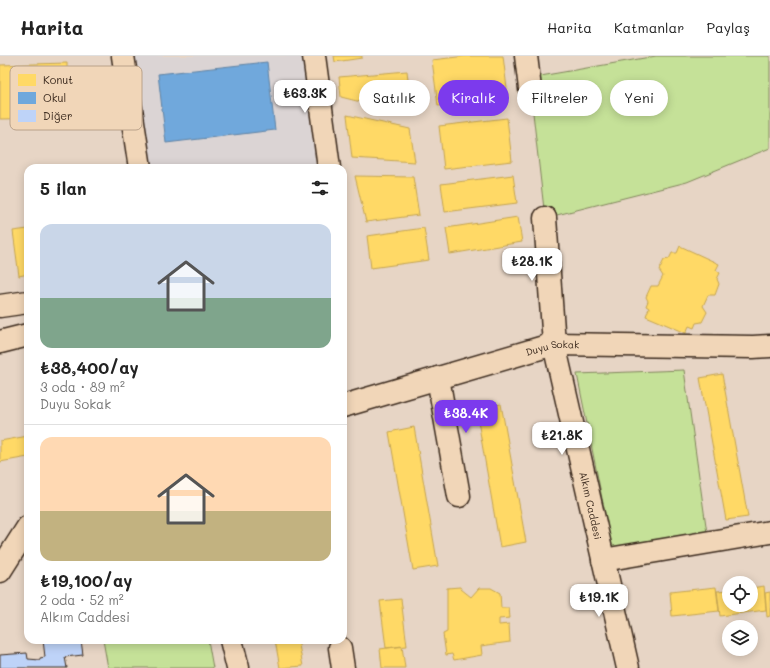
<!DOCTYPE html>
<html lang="tr">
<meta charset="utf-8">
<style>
body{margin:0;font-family:Mali,sans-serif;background:#f2f2f2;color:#222;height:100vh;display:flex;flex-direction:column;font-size:15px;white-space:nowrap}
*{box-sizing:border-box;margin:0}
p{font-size:13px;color:#767676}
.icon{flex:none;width:22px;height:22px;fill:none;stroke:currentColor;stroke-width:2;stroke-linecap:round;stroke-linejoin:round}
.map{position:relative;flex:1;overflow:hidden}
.panel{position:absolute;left:24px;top:108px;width:323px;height:480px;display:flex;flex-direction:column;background:#fff;border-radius:12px;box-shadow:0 2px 10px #0003}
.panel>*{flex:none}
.banner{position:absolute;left:359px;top:24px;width:351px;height:36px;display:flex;gap:8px}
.tools{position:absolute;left:722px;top:520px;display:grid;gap:8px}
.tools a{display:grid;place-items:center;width:36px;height:36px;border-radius:50%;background:#fff;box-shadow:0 2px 10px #0003;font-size:20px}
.price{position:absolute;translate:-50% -34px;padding:0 9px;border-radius:8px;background:#fff;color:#222;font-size:13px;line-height:26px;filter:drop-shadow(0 1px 2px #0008)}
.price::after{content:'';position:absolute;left:50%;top:24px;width:12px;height:9px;margin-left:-6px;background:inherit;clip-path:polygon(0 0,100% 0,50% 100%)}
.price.on{background:#7c3aed;color:#fff}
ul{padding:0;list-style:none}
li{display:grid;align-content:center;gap:8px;height:212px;padding:0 16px}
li+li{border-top:1px solid #e0e0e0}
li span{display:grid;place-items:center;height:124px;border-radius:12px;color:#555}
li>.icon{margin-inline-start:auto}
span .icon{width:72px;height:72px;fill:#fffc;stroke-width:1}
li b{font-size:17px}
h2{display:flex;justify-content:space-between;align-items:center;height:48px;padding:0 16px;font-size:17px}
.tag{padding:0 14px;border-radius:18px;background:#fff;box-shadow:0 2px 10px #0003;font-size:14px;line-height:36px}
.tag.on{background:#7c3aed;color:#fff}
header{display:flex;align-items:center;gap:24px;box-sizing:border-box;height:56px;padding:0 20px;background:#fff;border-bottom:1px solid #e0e0e0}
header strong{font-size:19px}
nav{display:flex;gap:22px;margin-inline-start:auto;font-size:14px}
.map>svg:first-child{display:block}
.built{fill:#dbd4d4}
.green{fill:#c5e198;stroke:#80865b}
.homes{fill:#ffd966;stroke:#c4a450}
.schools{fill:#6fa8dc;stroke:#5f82a3}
.building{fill:#bed3f8;stroke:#3b2a1e}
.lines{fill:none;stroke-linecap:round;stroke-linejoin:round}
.minor-casing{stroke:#3b2a1e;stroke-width:25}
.minor{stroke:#f1d6b8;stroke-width:22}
.labels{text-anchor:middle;stroke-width:4;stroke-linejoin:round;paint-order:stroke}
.street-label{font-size:10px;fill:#3b2a1e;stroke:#f1d6b8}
.key{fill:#f1d6b8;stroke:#baa28a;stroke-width:1}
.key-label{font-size:11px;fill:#3b2a1e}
</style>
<header>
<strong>Harita</strong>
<nav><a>Harita</a><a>Katmanlar</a><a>Paylaş</a></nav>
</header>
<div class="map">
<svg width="770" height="612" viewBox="0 0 770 612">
<rect width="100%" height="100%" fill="#e7d5c5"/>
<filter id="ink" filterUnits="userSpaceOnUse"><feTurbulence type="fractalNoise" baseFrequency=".025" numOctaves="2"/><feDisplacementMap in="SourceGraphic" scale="8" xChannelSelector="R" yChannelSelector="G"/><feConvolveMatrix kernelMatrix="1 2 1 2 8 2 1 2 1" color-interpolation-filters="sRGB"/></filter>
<g filter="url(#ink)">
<!-- built -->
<path class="built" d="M134,0H302L316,112H148Z"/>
<!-- green -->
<path class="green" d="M656,0H770V92L687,126L545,162L529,22Z
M684,314L707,477L612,492L577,318Z
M103,584H208L213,612H108Z"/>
<!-- homes -->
<path class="homes" d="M334,0H362V2L335,6Z
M466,0H503L508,41L438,50L432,4Z
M67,7L68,62L0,63V9Z
M407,15L412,59L341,41L339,21Z
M347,59L410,73L415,106L352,102Z
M507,62L512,105L444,113L439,70Z
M513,119L517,147L445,156L441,128Z
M355,120L413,121L419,159L366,166Z
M518,161L522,186L450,198L446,172Z
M424,172L429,204L371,212L367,180Z
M28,173V218L19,220L13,175Z
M680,190L719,208L716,214L720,217L717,223L719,228L715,239H708L703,250L707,256L702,266L696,267L694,272L689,270L686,277L646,260L649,252L646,250L648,245L646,241L651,230H658L663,220L659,214L664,204L669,203L672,197H677Z
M722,318L748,461L726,464L700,322Z
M501,348L526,486L500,491L476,353Z
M414,371L438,510L413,514L389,376Z
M28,380V401L0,406V385Z
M764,530L766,554L720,560L717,535L729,534V549H751V532Z
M460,531L461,533L471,541L479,532H491L500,537L501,552H509L510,562L499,563V569L509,568L510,586L481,590L482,599L454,604L452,598L446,599L443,578L447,576V532Z
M716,531L719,555L672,560L670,536Z
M770,536V560L767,561L765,537Z
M401,543L407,590L386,592L380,545Z
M275,584H298L303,610L280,612Z
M402,590L405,612H382L380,593Z"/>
<!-- schools -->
<path class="schools" d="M267,6L275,74L166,87L158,18Z"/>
<!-- building -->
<path class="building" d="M43,584H81L83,599L65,601L67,612H0V599L27,597L28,603L40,604V602L45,601Z"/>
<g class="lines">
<!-- minor casing -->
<g class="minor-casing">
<g id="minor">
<path d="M123,0L140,112"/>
<path d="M314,0L329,112"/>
<path d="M526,0L531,41"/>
<path id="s1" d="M545,162L554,288L628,612"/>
<path d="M0,250L28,246"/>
<path d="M0,286L28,279"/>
<path d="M438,322L459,440"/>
<path id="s2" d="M343,350L554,288L753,291L770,290"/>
<path d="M603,504L770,476"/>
<path d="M0,515L28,471"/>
<path d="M231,584L238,612"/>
<path d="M340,592L343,612"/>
</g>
</g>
<!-- minor -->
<use href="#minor" class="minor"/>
</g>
</g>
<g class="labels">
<!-- street labels -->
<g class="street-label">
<text dy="4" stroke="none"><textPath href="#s2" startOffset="218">Duyu Sokak</textPath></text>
<text dy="4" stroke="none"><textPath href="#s1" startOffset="292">Alkım Caddesi</textPath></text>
</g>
</g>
<!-- legend -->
<rect x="10" y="10" width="132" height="64" rx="6" class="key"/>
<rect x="18" y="18" width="18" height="12" fill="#ffd966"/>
<rect x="18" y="36" width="18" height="12" fill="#6fa8dc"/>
<rect x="18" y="54" width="18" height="12" fill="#bed3f8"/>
<g class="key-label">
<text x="43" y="28">Konut</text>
<text x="43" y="46">Okul</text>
<text x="43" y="64">Diğer</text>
</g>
</svg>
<div class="tools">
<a><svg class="icon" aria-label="locate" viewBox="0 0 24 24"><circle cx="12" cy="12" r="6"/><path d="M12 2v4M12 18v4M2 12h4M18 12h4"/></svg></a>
<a><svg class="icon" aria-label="layers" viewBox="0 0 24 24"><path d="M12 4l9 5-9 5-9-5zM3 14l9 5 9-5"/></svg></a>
</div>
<b class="price" style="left:305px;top:58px">₺63.3K</b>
<b class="price" style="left:532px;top:226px">₺28.1K</b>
<b class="price on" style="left:466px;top:378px">₺38.4K</b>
<b class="price" style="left:562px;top:400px">₺21.8K</b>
<b class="price" style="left:599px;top:562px">₺19.1K</b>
<div class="banner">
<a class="tag">Satılık</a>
<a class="tag on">Kiralık</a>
<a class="tag">Filtreler</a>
<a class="tag">Yeni</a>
</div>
<section class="panel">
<h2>5 ilan<svg class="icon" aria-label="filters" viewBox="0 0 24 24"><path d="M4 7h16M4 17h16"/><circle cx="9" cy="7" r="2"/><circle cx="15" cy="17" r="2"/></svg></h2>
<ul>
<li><span style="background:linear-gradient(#c9d6e8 60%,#7fa58c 0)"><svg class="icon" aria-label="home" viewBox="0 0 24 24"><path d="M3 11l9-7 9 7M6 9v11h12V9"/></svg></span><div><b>₺38,400/ay</b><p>3 oda · 89 m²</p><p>Duyu Sokak</p></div></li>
<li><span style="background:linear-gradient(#ffd9b3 60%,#c2b280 0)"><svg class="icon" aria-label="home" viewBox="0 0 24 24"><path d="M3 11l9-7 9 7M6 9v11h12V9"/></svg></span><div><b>₺19,100/ay</b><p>2 oda · 52 m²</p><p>Alkım Caddesi</p></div></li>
</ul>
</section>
</div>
